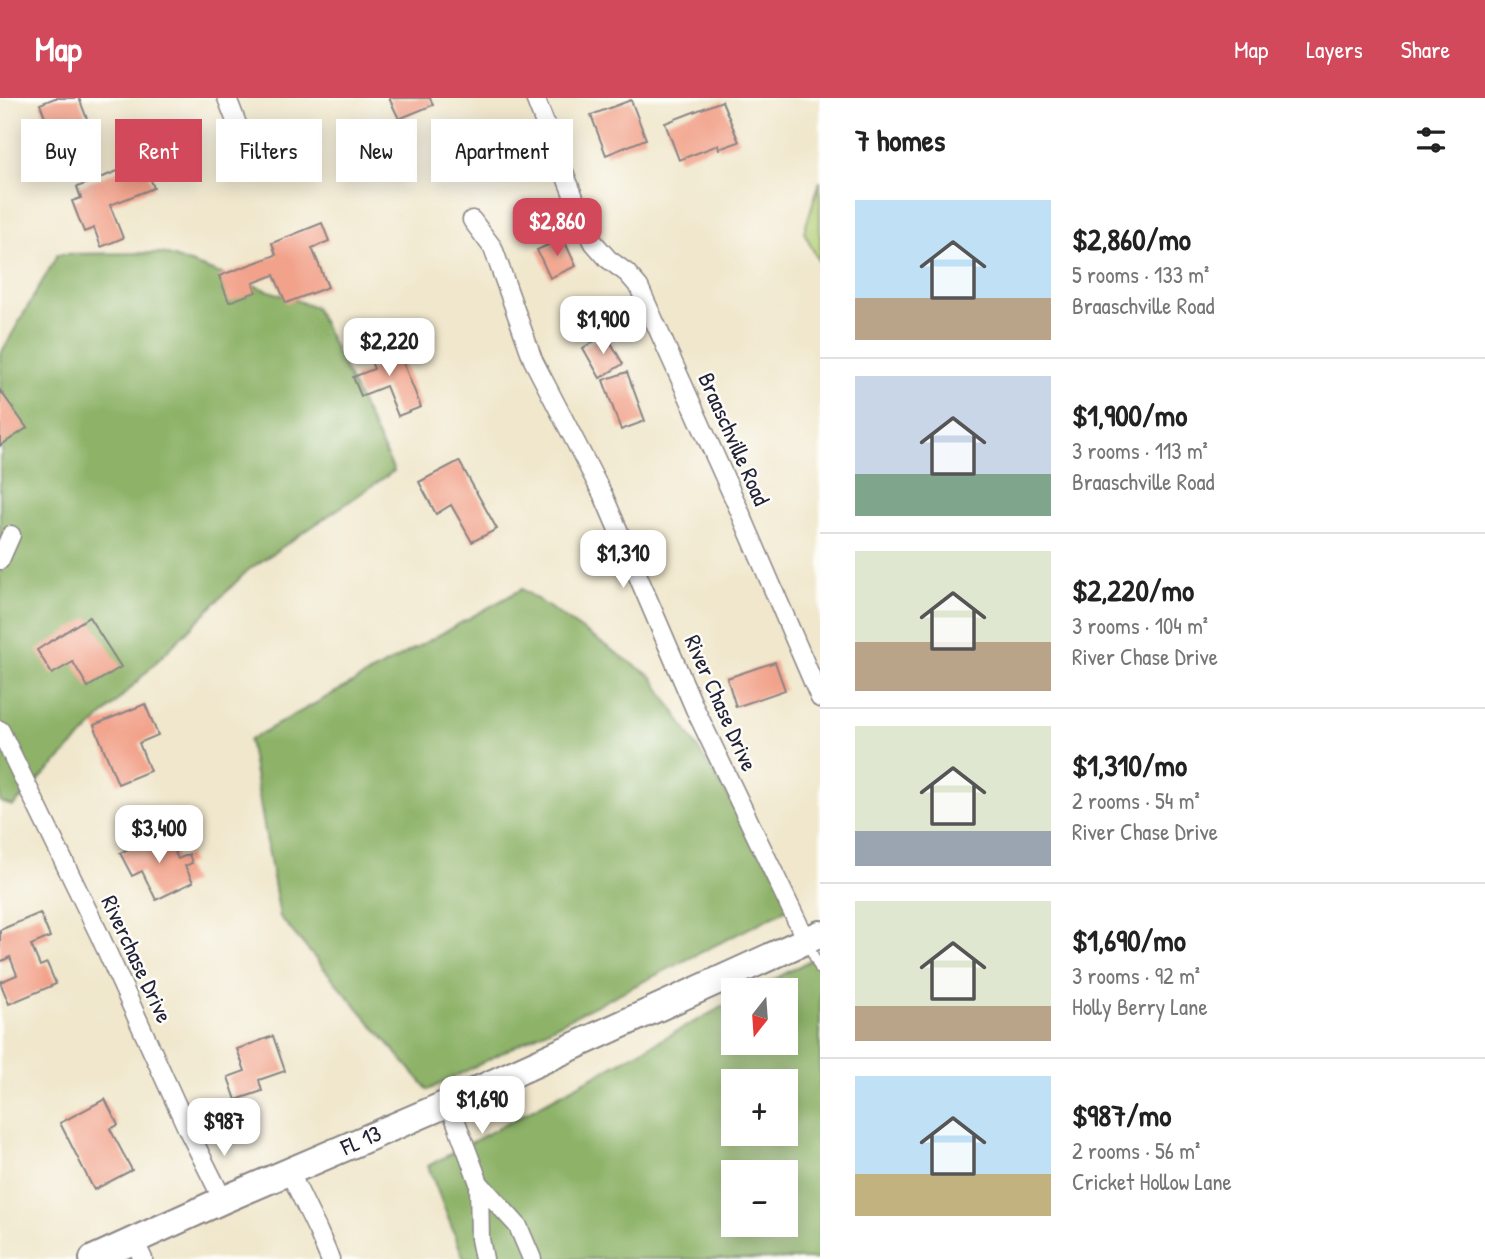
<!DOCTYPE html>
<meta charset="utf-8">
<style>
body{margin:0;font-family:"Patrick Hand",sans-serif;background:#f2f2f2;color:#222;height:100vh;display:flex;flex-direction:column;font-size:26px;white-space:nowrap}
*{box-sizing:border-box;margin:0}
p{font-size:23px;color:#767676}
.icon{flex:none;width:38px;height:38px;fill:none;stroke:currentColor;stroke-width:2;stroke-linecap:round;stroke-linejoin:round}
.map{position:relative;flex:1;overflow:hidden}
.side{display:flex;flex-direction:column;background:#fff;width:665px}
.side>*{flex:none}
.hud{position:absolute;left:21px;top:21px;width:665px;height:63px;display:flex;gap:14px}
.needle{width:46px;rotate:197deg}
.fabs{position:absolute;left:721px;top:880px;display:grid;gap:14px}
.fabs a{display:grid;place-items:center;width:77px;height:77px;border-radius:0px;background:#fff;box-shadow:0 4px 18px #0003;font-size:35px}
.price{position:absolute;translate:-50% -60px;padding:0 16px;border-radius:14px;background:#fff;color:#222;font-size:23px;line-height:46px;filter:drop-shadow(0 2px 4px #0008)}
.price::after{content:'';position:absolute;left:50%;top:42px;width:21px;height:16px;margin-left:-10px;background:inherit;clip-path:polygon(0 0,100% 0,50% 100%)}
.price.selected{background:#d1495b;color:#fff}
ul{padding:0;list-style:none}
li{display:flex;align-items:center;gap:21px;height:175px;padding:0 35px}
li+li{border-top:2px solid #e0e0e0}
li span{display:grid;place-items:center;flex:none;width:196px;height:140px;border-radius:0px;color:#555}
li>.icon{margin-inline-start:auto}
span .icon{width:84px;height:84px;fill:#fffc;stroke-width:1}
li b{font-size:30px}
h2{display:flex;justify-content:space-between;align-items:center;height:84px;padding:0 35px;font-size:30px}
.pill{padding:0 24px;border-radius:0px;background:#fff;box-shadow:0 4px 18px #0003;font-size:24px;line-height:63px}
.pill.selected{background:#d1495b;color:#fff}
header{display:flex;align-items:center;gap:42px;box-sizing:border-box;height:98px;padding:0 35px;background:#d1495b;color:#fff}
header strong{font-size:33px}
nav{display:flex;gap:38px;margin-inline-start:auto;font-size:24px}
main{display:flex;flex:1;min-height:0}
.map>svg:first-child{display:block}
.green{fill:#b2cf76;stroke:#6a7858;stroke-width:2}
.forest{fill:#8db267;stroke:#586a51;stroke-width:2;fill-rule:evenodd}
.building{fill:#f2a28a}
.lines{fill:none;stroke-linecap:round;stroke-linejoin:round}
.lane-casing{stroke:#898484;stroke-width:12}
.street-casing{stroke:#898484;stroke-width:21}
.secondary-casing{stroke:#898484;stroke-width:30}
.lane{stroke:#fff;stroke-width:9}
.street{stroke:#fff;stroke-width:18}
.secondary{stroke:#fff;stroke-width:26}
.labels{text-anchor:middle;stroke-width:5;stroke-linejoin:round;paint-order:stroke}
.street-label{font-size:23px;fill:#22223b;stroke:#fdfcf7}
</style>
<header>
<strong>Map</strong>
<nav><a>Map</a><a>Layers</a><a>Share</a></nav>
</header>
<main>
<div class="map">
<svg width="820" height="1161" viewBox="0 0 820 1161">
<rect width="100%" height="100%" fill="#fdfcf7"/>
<filter id="ink" filterUnits="userSpaceOnUse"><feTurbulence type="fractalNoise" baseFrequency=".0143" numOctaves="2"/><feDisplacementMap in="SourceGraphic" scale="14" xChannelSelector="R" yChannelSelector="G"/><feConvolveMatrix kernelMatrix="1 2 1 2 8 2 1 2 1" color-interpolation-filters="sRGB"/></filter>
<filter id="wash" filterUnits="userSpaceOnUse"><feTurbulence type="fractalNoise" baseFrequency=".00686" numOctaves="4" result="noise"/><feDisplacementMap in="SourceGraphic" scale="28" xChannelSelector="R" yChannelSelector="G"/><feGaussianBlur stdDeviation="1.57" result="paint"/><feColorMatrix in="noise" values="0 0 0 0 0 0 0 0 0 0 0 0 0 0 0 0 0 1.4 0 .05"/><feComposite in="paint" operator="in"/></filter>
<g filter="url(#wash)">
<rect width="100%" height="100%" fill="#f0e7cc"/>
<!-- green -->
<path class="green" d="M820,83V166L804,134Z"/>
<!-- forest -->
<path class="forest" d="M162,155L315,209L394,373L247,473L13,708L0,704V359L2,355L0,257L58,156Z
M522,491L652,579L797,806L428,992L280,819L249,642Z
M820,857V1161H464L428,1068L733,903V945H786V892H754ZM733,984H786V1036H733ZM733,1074H786V1127H733Z"/>
<g id="blocks">
<!-- building -->
<path class="building" d="M55,0H79L98,50L62,63L40,6Z
M389,0H430L433,7L399,21Z
M631,2L646,41L606,57L591,17Z
M722,3L739,44L719,51L718,47L679,62L665,25Z
M143,63L154,90L110,107L123,140L101,149L94,130L84,134L72,103L81,100L77,89Z
M322,125L329,143L312,150L328,189L286,205L274,177L253,185L256,194L229,204L219,178L276,157L272,145Z
M563,140L576,168L550,180L537,152Z
M606,236L623,266L600,280L583,250Z
M394,242L421,309L398,318L386,288L361,298L353,279L374,271L367,253Z
M627,274L645,323L621,332L603,282Z
M0,292L27,330L0,348Z
M459,363L497,431L472,444L451,407L436,416L419,384Z
M89,519L121,569L88,589L73,564L52,576L37,552Z
M775,564L785,592L736,609L727,580Z
M145,606L158,637L139,645L150,673L118,686L94,627Z
M165,733L178,761L189,756L192,765L185,768L193,784L156,802L142,773L132,778L120,755Z
M40,815L50,839L31,847L40,868L47,865L56,886L9,906L0,884L17,877L10,859L0,864V832Z
M273,938L285,973L259,982L262,993L236,1002L228,979L245,973L237,951Z
M105,1001L118,1027L110,1031L132,1072L94,1092L60,1025Z"/>
</g>
</g>
<g filter="url(#ink)">
<use href="#blocks" fill-opacity="0" stroke="#898484" stroke-width="2"/>
<g class="lines">
<!-- lane casing -->
<g class="lane-casing">
<path id="lane" d="M807,844L820,871"/>
</g>
<!-- street casing -->
<g class="street-casing">
<path id="street" d="M227,0L239,31
M535,0L586,130L594,145L608,161L627,175L639,189L737,407L820,600
M472,122L493,150L533,262L604,399L695,611L806,842
M0,462L11,437
M0,632L99,836L187,1030L223,1102
M449,1005L479,1085L480,1141L484,1161
M289,1073L318,1133L330,1161
M479,1085L518,1128L532,1161
M134,1142L143,1161"/>
</g>
<!-- secondary casing -->
<g class="secondary-casing">
<path id="secondary" d="M93,1161L223,1102L449,1005L820,836"/>
</g>
<!-- lane -->
<use href="#lane" class="lane"/>
<!-- street -->
<use href="#street" class="street"/>
<!-- secondary -->
<use href="#secondary" class="secondary"/>
</g>
</g>
<g class="labels">
<!-- street labels -->
<g class="street-label">
<text transform="translate(734 341) rotate(66)" y="8">Braaschville Road</text>
<text transform="translate(721 605) rotate(66)" y="8">River Chase Drive</text>
<text transform="translate(137 861) rotate(65)" y="8">Riverchase Drive</text>
<text transform="translate(361 1042) rotate(-24)" y="8">FL 13</text>
</g>
</g>
</svg>
<div class="fabs">
<a><svg class="needle" viewBox="-14 -14 28 28"><path d="M0-13l5 13h-10z" fill="#e53935"/><path d="M0 13l5-13h-10z" fill="#767676"/></svg></a>
<a>+</a>
<a>−</a>
</div>
<b class="price selected" style="left:557px;top:160px">$2,860</b>
<b class="price" style="left:603px;top:258px">$1,900</b>
<b class="price" style="left:389px;top:280px">$2,220</b>
<b class="price" style="left:623px;top:492px">$1,310</b>
<b class="price" style="left:159px;top:767px">$3,400</b>
<b class="price" style="left:482px;top:1038px">$1,690</b>
<b class="price" style="left:224px;top:1060px">$987</b>
<div class="hud">
<a class="pill">Buy</a>
<a class="pill selected">Rent</a>
<a class="pill">Filters</a>
<a class="pill">New</a>
<a class="pill">Apartment</a>
</div>
</div>
<section class="side">
<h2>7 homes<svg class="icon" aria-label="filters" viewBox="0 0 24 24"><path d="M4 7h16M4 17h16"/><circle cx="9" cy="7" r="2"/><circle cx="15" cy="17" r="2"/></svg></h2>
<ul>
<li><span style="background:linear-gradient(#bfe0f5 70%,#b9a48a 0)"><svg class="icon" aria-label="home" viewBox="0 0 24 24"><path d="M3 11l9-7 9 7M6 9v11h12V9"/></svg></span><div><b>$2,860/mo</b><p>5 rooms · 133 m²</p><p>Braaschville Road</p></div></li>
<li><span style="background:linear-gradient(#c9d6e8 70%,#7fa58c 0)"><svg class="icon" aria-label="home" viewBox="0 0 24 24"><path d="M3 11l9-7 9 7M6 9v11h12V9"/></svg></span><div><b>$1,900/mo</b><p>3 rooms · 113 m²</p><p>Braaschville Road</p></div></li>
<li><span style="background:linear-gradient(#dfe7d0 65%,#b9a48a 0)"><svg class="icon" aria-label="home" viewBox="0 0 24 24"><path d="M3 11l9-7 9 7M6 9v11h12V9"/></svg></span><div><b>$2,220/mo</b><p>3 rooms · 104 m²</p><p>River Chase Drive</p></div></li>
<li><span style="background:linear-gradient(#dfe7d0 75%,#9aa5b1 0)"><svg class="icon" aria-label="home" viewBox="0 0 24 24"><path d="M3 11l9-7 9 7M6 9v11h12V9"/></svg></span><div><b>$1,310/mo</b><p>2 rooms · 54 m²</p><p>River Chase Drive</p></div></li>
<li><span style="background:linear-gradient(#dfe7d0 75%,#b9a48a 0)"><svg class="icon" aria-label="home" viewBox="0 0 24 24"><path d="M3 11l9-7 9 7M6 9v11h12V9"/></svg></span><div><b>$1,690/mo</b><p>3 rooms · 92 m²</p><p>Holly Berry Lane</p></div></li>
<li><span style="background:linear-gradient(#bfe0f5 70%,#c2b280 0)"><svg class="icon" aria-label="home" viewBox="0 0 24 24"><path d="M3 11l9-7 9 7M6 9v11h12V9"/></svg></span><div><b>$987/mo</b><p>2 rooms · 56 m²</p><p>Cricket Hollow Lane</p></div></li>
</ul>
</section>
</main>
